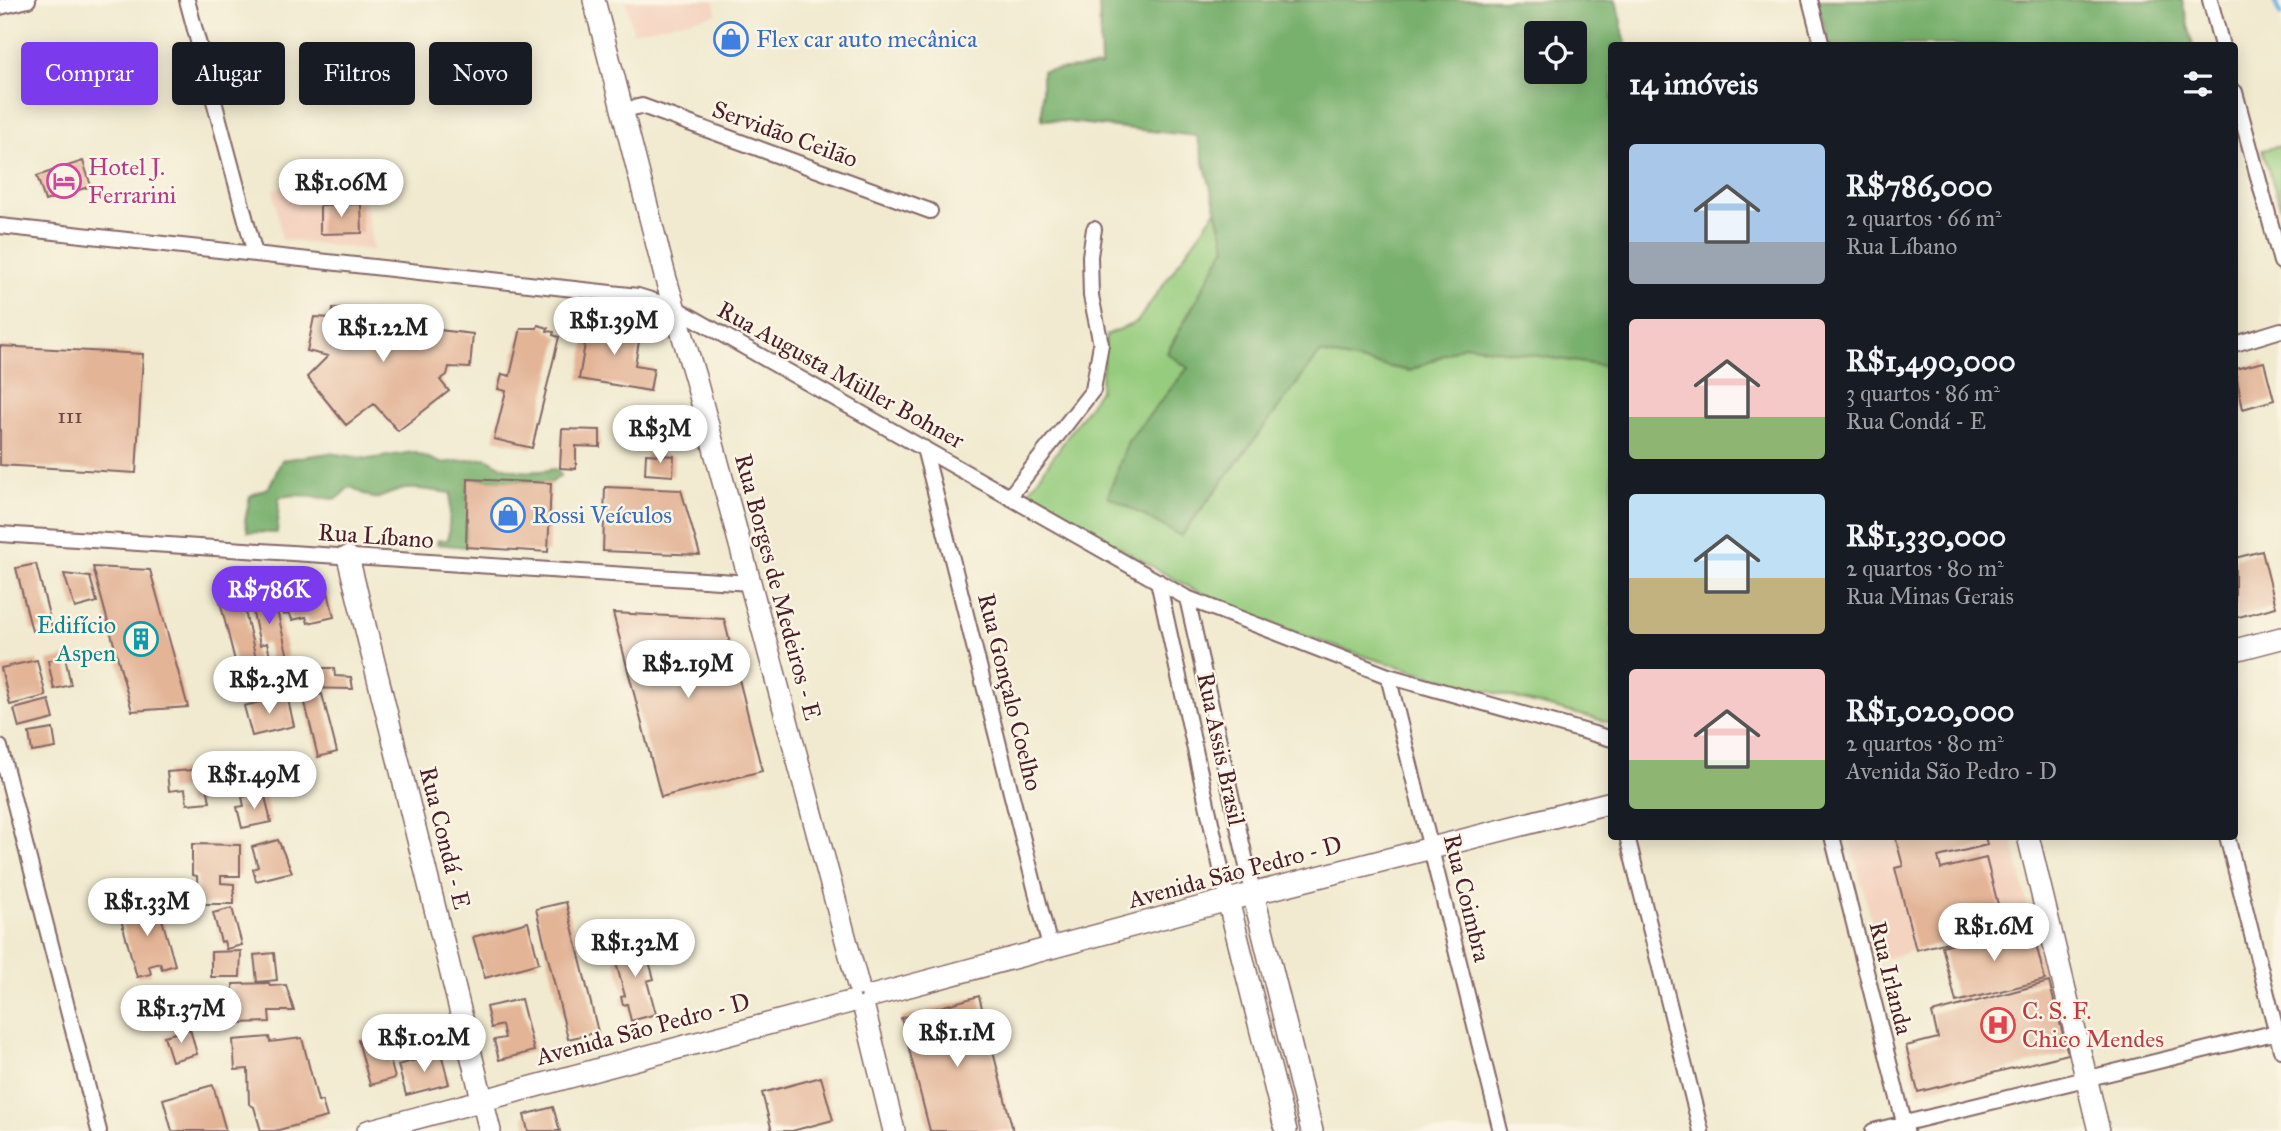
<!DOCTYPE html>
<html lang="pt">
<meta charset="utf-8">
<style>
body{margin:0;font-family:"IM FELL Great Primer",serif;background:#20242c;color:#f1f3f6;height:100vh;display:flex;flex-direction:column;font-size:26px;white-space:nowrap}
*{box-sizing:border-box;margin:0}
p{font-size:23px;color:#9ea1a6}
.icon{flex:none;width:38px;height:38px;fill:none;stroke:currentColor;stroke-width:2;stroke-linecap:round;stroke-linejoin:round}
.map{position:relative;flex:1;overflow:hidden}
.drawer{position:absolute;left:1608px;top:42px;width:630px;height:798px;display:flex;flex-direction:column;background:#171b24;border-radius:7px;box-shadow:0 4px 18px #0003}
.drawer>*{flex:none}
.guide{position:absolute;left:21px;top:42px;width:665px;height:63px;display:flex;gap:14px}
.fabs{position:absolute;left:1524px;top:21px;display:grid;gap:14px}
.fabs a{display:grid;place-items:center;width:63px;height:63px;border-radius:7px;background:#171b24;box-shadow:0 4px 18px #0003;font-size:35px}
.price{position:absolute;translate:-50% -60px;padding:0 16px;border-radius:24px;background:#fff;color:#222;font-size:23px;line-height:46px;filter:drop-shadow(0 2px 4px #0008)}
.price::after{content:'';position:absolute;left:50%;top:42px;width:21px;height:16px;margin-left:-10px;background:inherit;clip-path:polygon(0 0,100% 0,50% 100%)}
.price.on{background:#7c3aed;color:#fff}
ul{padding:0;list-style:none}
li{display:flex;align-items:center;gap:21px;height:175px;padding:0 21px}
li span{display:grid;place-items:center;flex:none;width:196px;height:140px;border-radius:7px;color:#555}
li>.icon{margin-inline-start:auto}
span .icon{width:84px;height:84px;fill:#fffc;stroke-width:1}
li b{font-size:30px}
h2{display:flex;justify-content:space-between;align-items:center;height:84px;padding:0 21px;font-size:30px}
.pill{padding:0 24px;border-radius:7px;background:#171b24;box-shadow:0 4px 18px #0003;font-size:24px;line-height:63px}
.pill.on{background:#7c3aed;color:#fff}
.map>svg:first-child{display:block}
.built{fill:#f4d3c0}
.green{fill:#96cc7e;stroke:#707654;stroke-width:2}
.forest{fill:#78b06d;stroke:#61684c;stroke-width:2;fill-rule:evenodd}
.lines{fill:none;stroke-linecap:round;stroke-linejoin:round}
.stream{stroke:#73b3e7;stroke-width:5}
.building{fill:#e3b496}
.street-casing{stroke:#846665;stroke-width:18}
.secondary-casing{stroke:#846665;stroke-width:24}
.street{stroke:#fff;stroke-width:14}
.secondary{stroke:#fff;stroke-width:21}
.labels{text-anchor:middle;stroke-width:5;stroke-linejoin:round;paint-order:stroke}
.number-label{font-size:21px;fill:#704446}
.shop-label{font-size:24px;fill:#366cbe;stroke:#fcf5e5;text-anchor:start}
.street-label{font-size:24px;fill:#4a1f2b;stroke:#fcf5e5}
.hotel-label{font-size:24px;fill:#b23c85;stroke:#fcf5e5;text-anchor:start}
.culture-label{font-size:24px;fill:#0d838f;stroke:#fcf5e5;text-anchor:end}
.health-label{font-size:24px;fill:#be3a42;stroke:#fcf5e5;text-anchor:start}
</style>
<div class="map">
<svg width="2281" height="1131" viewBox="0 0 2281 1131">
<rect width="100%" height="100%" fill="#fcf5e5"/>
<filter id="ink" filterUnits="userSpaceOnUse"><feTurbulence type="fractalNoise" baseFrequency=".0143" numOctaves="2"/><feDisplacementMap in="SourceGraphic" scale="14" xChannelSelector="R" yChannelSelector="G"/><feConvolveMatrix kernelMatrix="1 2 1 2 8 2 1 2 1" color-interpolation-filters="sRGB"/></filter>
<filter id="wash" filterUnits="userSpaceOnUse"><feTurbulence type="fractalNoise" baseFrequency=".00686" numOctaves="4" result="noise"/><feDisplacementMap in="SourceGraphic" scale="28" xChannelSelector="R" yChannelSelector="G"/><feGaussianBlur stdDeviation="1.57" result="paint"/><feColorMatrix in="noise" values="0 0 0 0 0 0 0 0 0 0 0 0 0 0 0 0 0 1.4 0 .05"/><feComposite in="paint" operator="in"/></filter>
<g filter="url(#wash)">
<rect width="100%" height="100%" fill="#f1ead0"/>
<!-- built -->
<path class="built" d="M625,0H714L717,14L633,32Z
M361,175L373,250L282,240L273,189L313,176Z
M1849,837H2012L2031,920L1882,959Z"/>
<!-- green -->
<path class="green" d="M2281,146V208L2262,150Z
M1216,210L1226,246L1167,353L1189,367L1128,441L1182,535L1320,353L1410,371L1465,345L1612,367V723C1470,686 1325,654 1193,589C1137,560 1083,524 1028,493L1100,390L1106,335L1137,322Z"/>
<!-- forest -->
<path class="forest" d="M1099,0H1616L1626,45L1612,46V367L1465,345L1410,371L1320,353L1181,536L1108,496L1128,441L1188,368L1167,353L1226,246L1197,136L1042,119V71L1101,66ZM1575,33V72H1536V33Z
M1817,0H2182L2193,45H1829Z
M413,452L441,463L487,458C506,472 532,474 555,469L561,475L551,483L468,479L466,547L437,544L438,540H448L451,493C436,492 415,486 401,490C371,498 383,505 351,487C344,489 343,495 338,498C330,502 300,490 279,498L277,533L248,532L245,521L250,496L269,487L282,460L329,453L369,459Z"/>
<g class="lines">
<!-- stream -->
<path class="stream" d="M2274,0L2281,15"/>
</g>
<g id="blocks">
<!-- building -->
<path class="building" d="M83,161L91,186L45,201L37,176Z
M361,204L362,233L320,234V205Z
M333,308L406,315L405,326L473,334L470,368L449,367L447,375L440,380L449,391L398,431L374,404L346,425L307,377L328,356L307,351L314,317L332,318Z
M589,320L641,329L635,365L654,368L650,391L579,379Z
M538,325L548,328L547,331L554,332L553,335L559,337L532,448L494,439L506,391L498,389L502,374L510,376L521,328H537Z
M0,346L143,354L136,473L0,465Z
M2264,362L2274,400L2243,409L2235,369Z
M562,429L600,430V447L576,446V469L560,468Z
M646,454L674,456L673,476L645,474Z
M468,479L551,483L548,552L466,547Z
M605,487L681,490L700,555L603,551Z
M2262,551L2276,607L2235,618V558Z
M36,564L52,627L32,631L16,568Z
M93,567L150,570L188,707L132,711Z
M64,574L90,577L97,602L75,608Z
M280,587L302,588L303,596L328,592L334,617L308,623L306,617L292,620L290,614L283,615L281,610L285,609Z
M273,593L288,657L271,661L267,643L260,645L250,599Z
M242,598L263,689L242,688L220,602Z
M613,613L724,619L762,771L661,797Z
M65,657L71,685L54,689L48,661Z
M37,660L46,696L10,705L1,668Z
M297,668H334L335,676L351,677L353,689L297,688Z
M322,694L337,752L318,757L304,699Z
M287,695L294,726L252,736L244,706Z
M49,700L54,719L19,728L14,709Z
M53,729L56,748L32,752L29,733Z
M204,769L210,802L187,804L185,789L169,791L167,772Z
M264,792L271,822L242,828L237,807L244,806L242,797Z
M1895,836H1985L1987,845L1938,857L1941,869L1986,858L2004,928L1916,950L1895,868L1903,866Z
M278,840L292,872L256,881L253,869L258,867L252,847Z
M192,844L240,845V876H221V883L234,884V904H198L197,876L192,875Z
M156,898L175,965L162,969L160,963L149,966L151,974L137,977L118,909L132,906L133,912L145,909L143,902Z
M566,902L598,1032L568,1039L536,909Z
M232,908L242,945L226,949L224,941L221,942L213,913Z
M528,922L539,963L485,978L473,937Z
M2031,924L2045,980L1956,1002L1942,946Z
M643,940L654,979L647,981L656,1014L631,1021L627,1004L623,1005L621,997L625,996L612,948Z
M241,951L240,977H211V952Z
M274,953L277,980L257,982L254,955Z
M2049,982L2068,1054L1918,1092L1906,1046L1938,1038L1932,1013Z
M269,983L270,986L286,985L294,1011H269L270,1022L233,1023V984Z
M176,987L181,1006L157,1013L152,994Z
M979,996L1013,1131H930L901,1018Z
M521,999L534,1051L499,1060L494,1040L505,1038L502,1025L491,1028L486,1007Z
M190,1029L197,1054L172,1061L164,1036Z
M383,1034L395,1078L370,1085L358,1040Z
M269,1037L270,1042L302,1038L318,1101H322L327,1117L275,1131H261L254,1107L249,1104L248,1069L235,1070L233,1040Z
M441,1053L449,1084L406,1095L398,1065Z
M821,1077L833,1120L792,1131H772L762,1093Z
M213,1085L226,1131H172L163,1099Z
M553,1107L560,1131H528L524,1115Z"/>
</g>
</g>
<g filter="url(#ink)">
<use href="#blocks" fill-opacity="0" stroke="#846665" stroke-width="2"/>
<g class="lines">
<!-- street casing -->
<g class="street-casing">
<path id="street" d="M187,0L255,254
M1810,0L1822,46
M2210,0L2222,46
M0,7L28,0
M2235,92L2281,262
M623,110L642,106L930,211
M0,226L638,296L674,307L1187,598L1388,676L1612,739
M2235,344L2281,330
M924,448L1050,947
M1010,496L1093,390L1101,344L1091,296L1090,256L1094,229
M0,534L750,583
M1158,581L1228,900
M1187,598L1253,893
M1388,676L1501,1131
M0,747L99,1131
M1627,836L1701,1131
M1832,836L1906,1130
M2227,836L2281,1050
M1873,1131L2281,1031"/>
</g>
<!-- secondary casing -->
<g class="secondary-casing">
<path id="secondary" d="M594,0L665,276L695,377L858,985
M348,557L490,1131
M2235,650L2281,638
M2028,836L2099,1131
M1253,893L1312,1131
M1228,900L1286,1131
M872,996L1228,900L1612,802
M864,1008L894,1131
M368,1131L850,1002"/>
</g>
<!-- street -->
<use href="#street" class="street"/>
<!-- secondary -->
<use href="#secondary" class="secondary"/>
</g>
</g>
<!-- icons -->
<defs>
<g id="shop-ring" transform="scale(1.75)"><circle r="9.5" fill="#fcf5e5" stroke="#3f7fe0" stroke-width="1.5"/><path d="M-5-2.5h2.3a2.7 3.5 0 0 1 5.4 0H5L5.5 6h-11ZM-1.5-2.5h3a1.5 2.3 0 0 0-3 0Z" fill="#3f7fe0"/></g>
<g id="hotel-ring" transform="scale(1.75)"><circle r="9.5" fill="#fcf5e5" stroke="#d1479c" stroke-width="1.5"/><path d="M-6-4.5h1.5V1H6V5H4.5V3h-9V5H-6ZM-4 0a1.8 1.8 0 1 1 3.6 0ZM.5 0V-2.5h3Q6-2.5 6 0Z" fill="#d1479c"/></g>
<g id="building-ring" transform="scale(1.75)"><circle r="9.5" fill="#fcf5e5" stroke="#0f9aa8" stroke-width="1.5"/><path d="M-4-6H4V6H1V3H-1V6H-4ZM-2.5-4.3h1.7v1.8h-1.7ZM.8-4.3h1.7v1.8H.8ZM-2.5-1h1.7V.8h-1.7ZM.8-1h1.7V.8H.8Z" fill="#0f9aa8"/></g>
<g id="hospital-ring" transform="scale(1.75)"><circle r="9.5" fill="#fcf5e5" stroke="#e0444e" stroke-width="1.5"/><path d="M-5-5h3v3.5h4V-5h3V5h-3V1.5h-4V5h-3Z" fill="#e0444e"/></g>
</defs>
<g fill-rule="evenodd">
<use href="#shop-ring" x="731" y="39"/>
<use href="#hotel-ring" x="64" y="181"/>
<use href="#shop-ring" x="508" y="515"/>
<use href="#building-ring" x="141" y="639"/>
<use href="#hospital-ring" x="1998" y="1025"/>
</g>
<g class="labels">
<!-- number labels -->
<g class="number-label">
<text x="70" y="423">111</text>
</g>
<!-- shop labels -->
<g class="shop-label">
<text x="756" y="47">Flex car auto mecânica</text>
<text x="532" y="523">Rossi Veículos</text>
</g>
<!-- street labels -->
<g class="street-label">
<text transform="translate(785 134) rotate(20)" y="8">Servidão Ceilão</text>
<text transform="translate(841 375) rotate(29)" y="8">Rua Augusta Müller Bohner</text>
<text transform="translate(376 536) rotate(4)" y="8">Rua Líbano</text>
<text transform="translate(778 587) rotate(75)" y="8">Rua Borges de Medeiros - E</text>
<text transform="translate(1010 692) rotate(76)" y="8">Rua Gonçalo Coelho</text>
<text transform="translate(1221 749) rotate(78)" y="8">Rua Assis Brasil</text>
<text transform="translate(445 838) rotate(76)" y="8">Rua Condá - E</text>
<text transform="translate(1235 872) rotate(-15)" y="8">Avenida São Pedro - D</text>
<text transform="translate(1467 898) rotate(76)" y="8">Rua Coimbra</text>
<text transform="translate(1891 978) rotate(76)" y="8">Rua Irlanda</text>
<text transform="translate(643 1029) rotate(-15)" y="8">Avenida São Pedro - D</text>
</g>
<!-- hotel labels -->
<g class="hotel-label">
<text x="88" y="175">Hotel J.<tspan x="88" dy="28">Ferrarini</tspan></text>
</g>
<!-- culture labels -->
<g class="culture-label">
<text x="116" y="633">Edifício<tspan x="116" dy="28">Aspen</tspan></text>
</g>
<!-- health labels -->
<g class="health-label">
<text x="2022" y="1019">C. S. F.<tspan x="2022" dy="28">Chico Mendes</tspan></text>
</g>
</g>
</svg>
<div class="fabs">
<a><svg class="icon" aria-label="locate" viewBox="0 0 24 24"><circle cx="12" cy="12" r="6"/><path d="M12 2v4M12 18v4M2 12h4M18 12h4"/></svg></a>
</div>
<b class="price" style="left:341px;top:219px">R$1.06M</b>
<b class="price" style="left:614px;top:357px">R$1.39M</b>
<b class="price" style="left:383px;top:364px">R$1.22M</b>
<b class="price" style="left:660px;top:465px">R$3M</b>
<b class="price on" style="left:269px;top:626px">R$786K</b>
<b class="price" style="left:688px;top:700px">R$2.19M</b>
<b class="price" style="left:269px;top:716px">R$2.3M</b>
<b class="price" style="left:254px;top:811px">R$1.49M</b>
<b class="price" style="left:147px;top:938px">R$1.33M</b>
<b class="price" style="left:1994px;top:963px">R$1.6M</b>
<b class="price" style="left:635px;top:979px">R$1.32M</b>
<b class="price" style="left:181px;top:1045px">R$1.37M</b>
<b class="price" style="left:957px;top:1069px">R$1.1M</b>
<b class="price" style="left:424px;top:1074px">R$1.02M</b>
<div class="guide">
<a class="pill on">Comprar</a>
<a class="pill">Alugar</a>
<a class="pill">Filtros</a>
<a class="pill">Novo</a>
</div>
<section class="drawer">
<h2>14 imóveis<svg class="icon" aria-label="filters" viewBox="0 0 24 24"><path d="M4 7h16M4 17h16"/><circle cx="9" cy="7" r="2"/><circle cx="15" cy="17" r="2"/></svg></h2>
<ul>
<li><span style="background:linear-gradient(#a9c7e8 70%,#9aa5b1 0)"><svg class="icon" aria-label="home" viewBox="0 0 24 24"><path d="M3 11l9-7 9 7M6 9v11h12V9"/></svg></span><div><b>R$786,000</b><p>2 quartos · 66 m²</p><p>Rua Líbano</p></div></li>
<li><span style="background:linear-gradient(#f6c9c9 70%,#8fb573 0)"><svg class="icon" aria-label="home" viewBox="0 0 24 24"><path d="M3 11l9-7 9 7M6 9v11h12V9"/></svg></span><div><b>R$1,490,000</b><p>3 quartos · 86 m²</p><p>Rua Condá - E</p></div></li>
<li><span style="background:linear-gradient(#bfe0f5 60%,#c2b280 0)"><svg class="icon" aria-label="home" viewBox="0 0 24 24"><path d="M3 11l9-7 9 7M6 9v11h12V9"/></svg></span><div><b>R$1,330,000</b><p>2 quartos · 80 m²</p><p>Rua Minas Gerais</p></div></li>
<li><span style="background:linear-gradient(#f6c9c9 65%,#8fb573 0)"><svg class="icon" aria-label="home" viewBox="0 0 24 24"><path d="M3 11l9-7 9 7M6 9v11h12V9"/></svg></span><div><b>R$1,020,000</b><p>2 quartos · 80 m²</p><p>Avenida São Pedro - D</p></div></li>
</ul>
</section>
</div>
